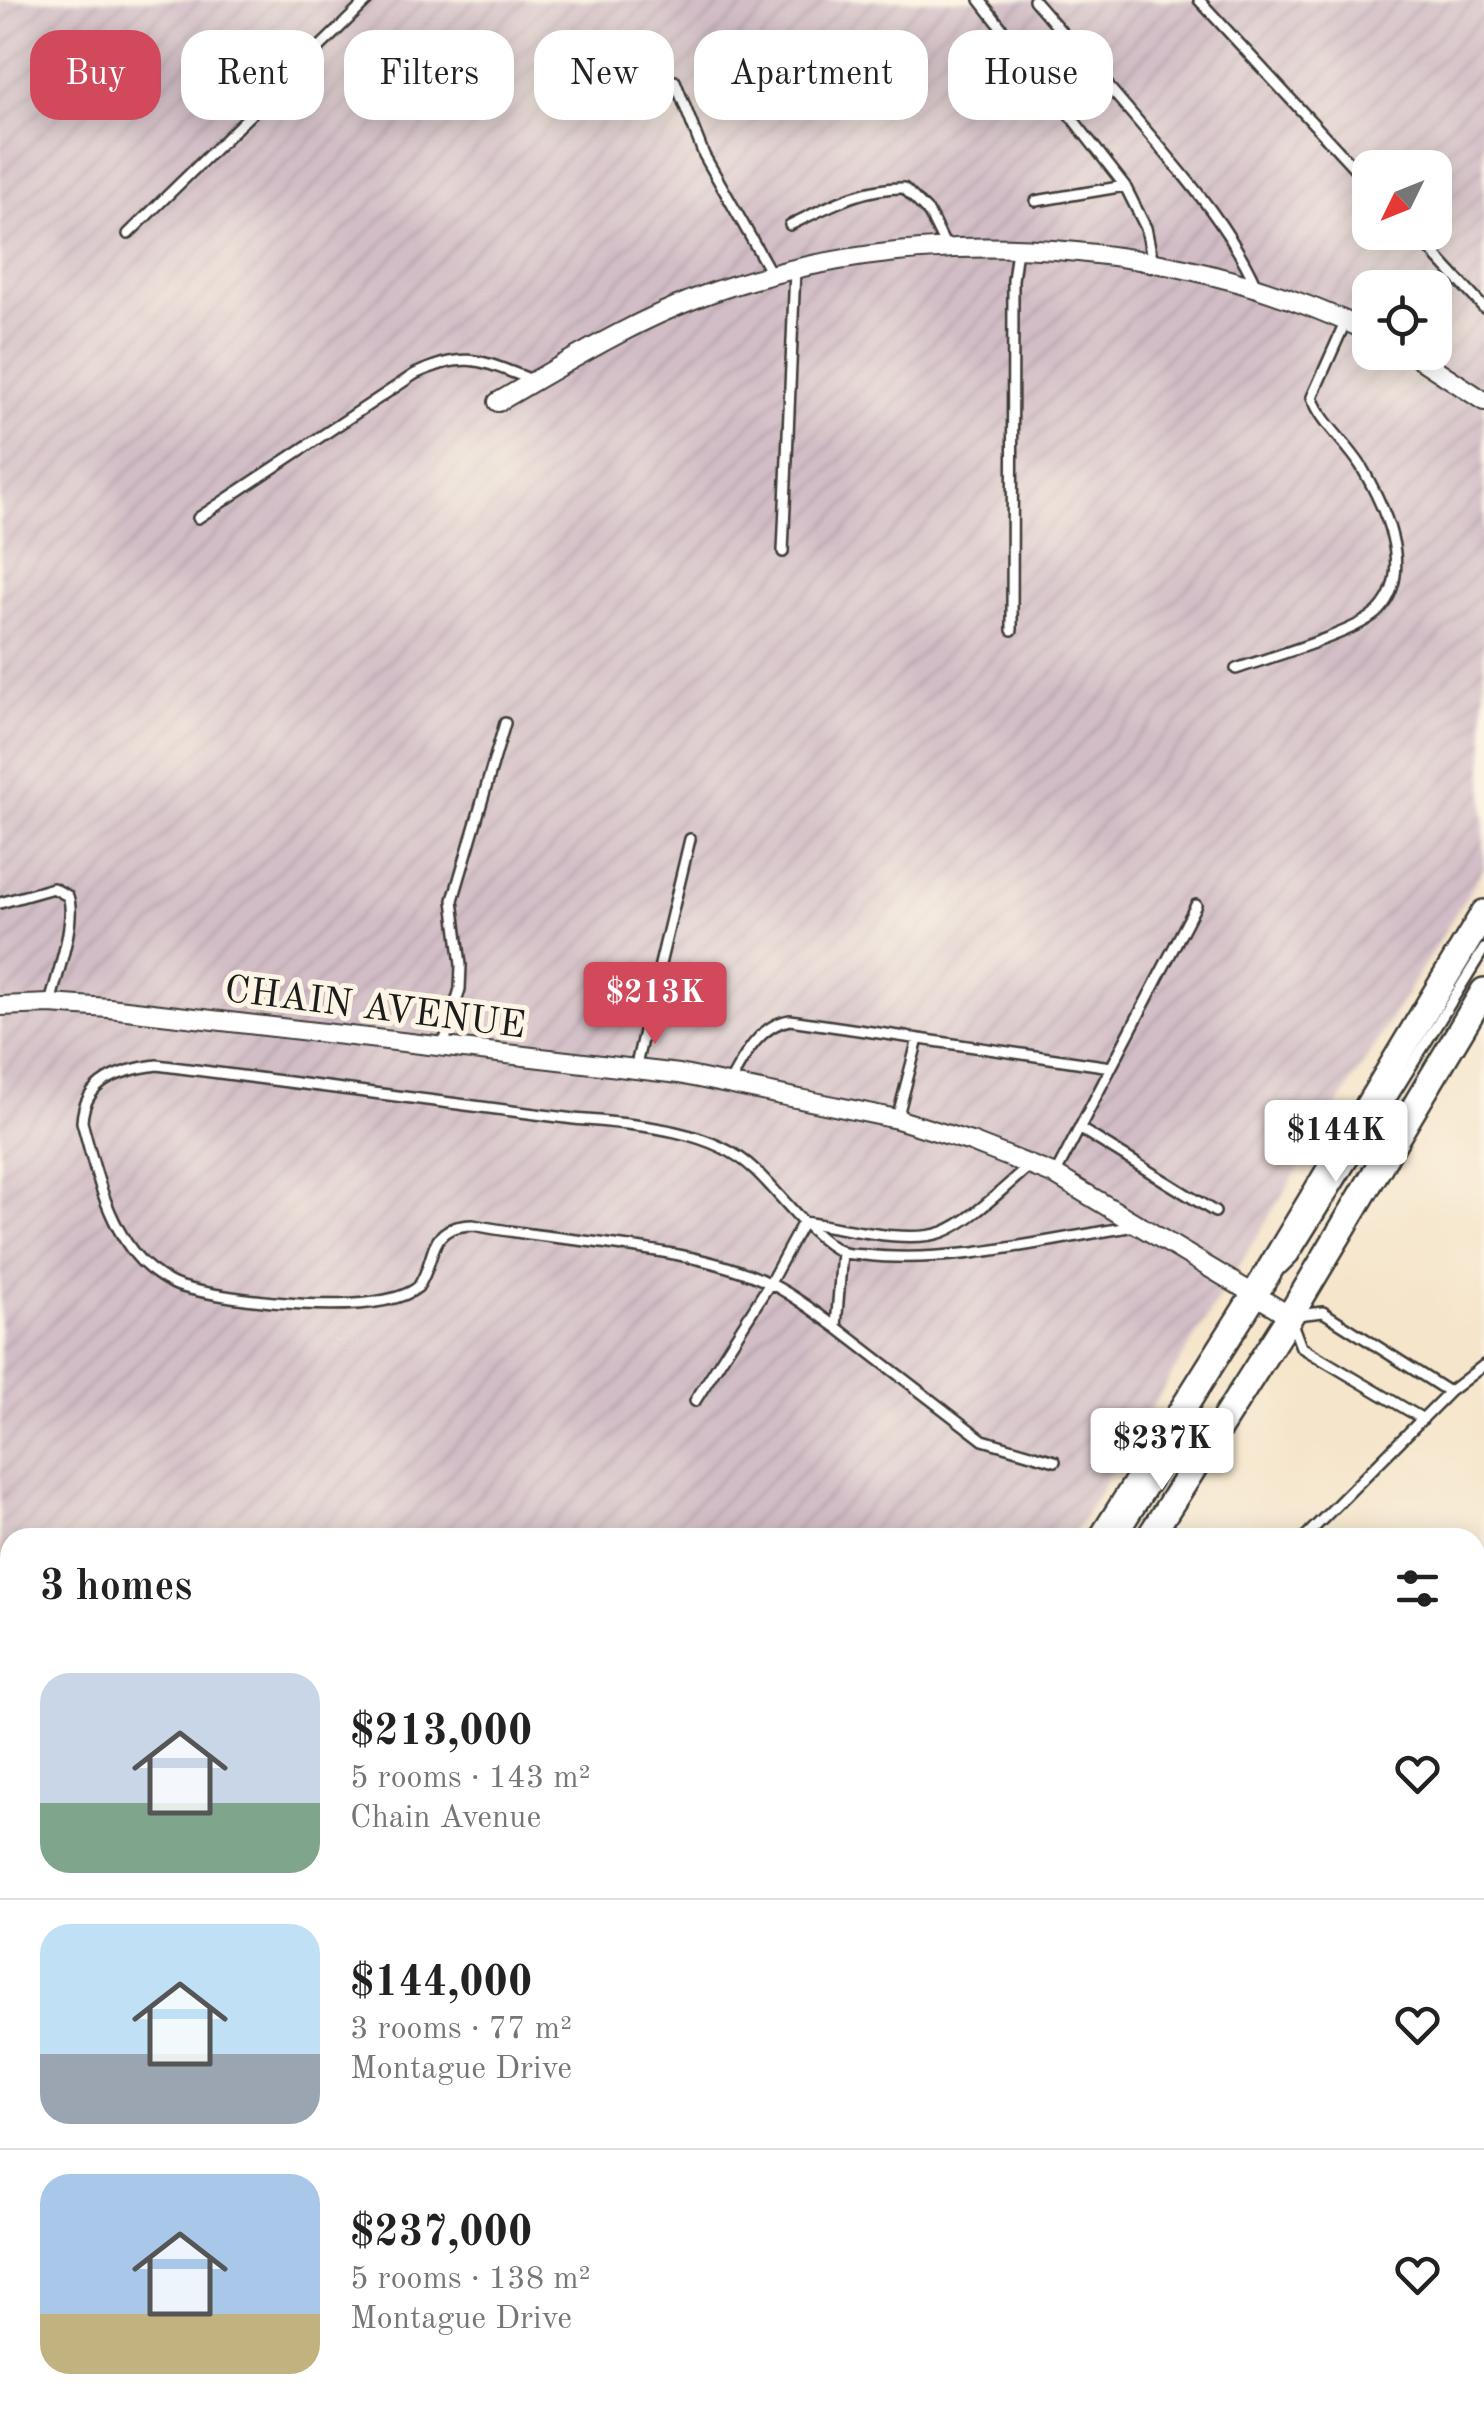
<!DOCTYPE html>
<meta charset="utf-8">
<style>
body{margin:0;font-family:"Old Standard TT",serif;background:#f2f2f2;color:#222;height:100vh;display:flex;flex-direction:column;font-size:38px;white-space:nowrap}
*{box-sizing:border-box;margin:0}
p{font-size:32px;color:#767676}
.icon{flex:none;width:55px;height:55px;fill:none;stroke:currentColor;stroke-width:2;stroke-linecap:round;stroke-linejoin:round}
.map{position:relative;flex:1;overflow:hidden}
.sheet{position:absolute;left:0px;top:1528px;width:1485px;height:892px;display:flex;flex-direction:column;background:#fff;border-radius:30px 30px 0 0;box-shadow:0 5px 25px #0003}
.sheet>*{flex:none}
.hud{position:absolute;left:30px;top:30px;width:1425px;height:90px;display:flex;gap:20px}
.needle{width:65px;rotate:227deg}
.controls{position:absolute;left:1352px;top:150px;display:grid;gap:20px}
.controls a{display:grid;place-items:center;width:100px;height:100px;border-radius:20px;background:#fff;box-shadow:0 5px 25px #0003;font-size:50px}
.price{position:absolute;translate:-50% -85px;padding:0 22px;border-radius:10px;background:#fff;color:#222;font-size:32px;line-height:65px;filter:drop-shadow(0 2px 5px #0008)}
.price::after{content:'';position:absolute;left:50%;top:60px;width:30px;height:22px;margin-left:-15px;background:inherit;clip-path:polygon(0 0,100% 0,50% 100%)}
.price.on{background:#d1495b;color:#fff}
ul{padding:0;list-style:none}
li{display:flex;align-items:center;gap:30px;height:250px;padding:0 40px}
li+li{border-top:2px solid #e0e0e0}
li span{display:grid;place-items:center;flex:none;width:280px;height:200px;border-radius:30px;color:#555}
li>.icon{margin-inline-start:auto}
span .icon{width:120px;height:120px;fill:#fffc;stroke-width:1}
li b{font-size:42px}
h2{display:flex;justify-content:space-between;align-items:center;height:120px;padding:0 40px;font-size:42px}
.tag{padding:0 35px;border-radius:30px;background:#fff;box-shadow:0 5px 25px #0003;font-size:35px;line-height:90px}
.tag.on{background:#d1495b;color:#fff}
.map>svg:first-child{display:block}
.industrial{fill:url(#industrial-furrows);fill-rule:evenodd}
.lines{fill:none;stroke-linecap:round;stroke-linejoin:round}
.service-casing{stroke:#3d3a36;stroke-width:14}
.minor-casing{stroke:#3d3a36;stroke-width:22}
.secondary-casing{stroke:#3d3a36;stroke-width:30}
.service{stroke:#fff;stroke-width:9}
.minor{stroke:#fff;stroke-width:18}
.secondary{stroke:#fff;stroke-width:25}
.labels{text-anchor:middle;stroke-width:10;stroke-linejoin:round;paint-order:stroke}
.street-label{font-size:38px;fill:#1c1c1c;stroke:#fcf5e5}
</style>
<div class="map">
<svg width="1484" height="2418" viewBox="0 0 1484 2418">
<defs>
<pattern id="industrial-furrows" width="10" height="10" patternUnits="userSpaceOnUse" patternTransform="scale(2.5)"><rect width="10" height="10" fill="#d2bdc6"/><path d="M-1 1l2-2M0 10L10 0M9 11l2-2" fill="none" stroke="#b4a2aa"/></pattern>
</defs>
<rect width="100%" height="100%" fill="#fcf5e5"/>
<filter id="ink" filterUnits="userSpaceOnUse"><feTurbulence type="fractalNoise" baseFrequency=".01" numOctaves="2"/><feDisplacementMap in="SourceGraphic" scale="20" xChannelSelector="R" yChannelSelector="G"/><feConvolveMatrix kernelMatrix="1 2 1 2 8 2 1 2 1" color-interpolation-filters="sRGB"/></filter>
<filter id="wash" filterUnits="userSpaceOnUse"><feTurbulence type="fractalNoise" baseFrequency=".0048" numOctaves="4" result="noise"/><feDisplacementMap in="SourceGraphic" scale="40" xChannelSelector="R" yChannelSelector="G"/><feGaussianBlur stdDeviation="2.25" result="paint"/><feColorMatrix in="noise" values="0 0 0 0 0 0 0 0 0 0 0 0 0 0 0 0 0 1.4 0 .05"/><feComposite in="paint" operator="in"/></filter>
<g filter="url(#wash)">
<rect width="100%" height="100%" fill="#f5e5cb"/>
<!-- industrial -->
<path class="industrial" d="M0,0H1484V867L1072,1537L10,1538V2410H1090L1097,2418H0ZM1370,168H1435V232H1370ZM1370,288H1435V352H1370Z"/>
</g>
<g filter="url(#ink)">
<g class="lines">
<!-- service casing -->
<g class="service-casing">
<path id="service" d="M980,0L1125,186L1146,228L1153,262
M1034,0C1075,47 1115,94 1155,141C1193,186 1232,232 1256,286
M1199,0L1370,185
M675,81L704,155L772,275
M1072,116L1108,85
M1036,201L1125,186
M790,225C828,207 861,187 904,188L929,213L946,247
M1414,232L1484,308
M128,234L368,0
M198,518L415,374C468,349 483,362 535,381
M783,552L795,270
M1012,630L1013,280L1017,249
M1236,669C1267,658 1360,632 1379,610C1416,570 1383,504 1361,466C1346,442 1322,424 1312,397L1345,323
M0,903L53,888L68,896C77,921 56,977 50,1004
M443,1047L460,989L461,965L453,900L505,723
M635,1069L690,839
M729,1084C743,1058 759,1025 790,1020L1111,1067
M897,1119L918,1039
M1079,1128L1215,1212
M1055,1175L1196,905
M842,1252L836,1327L983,1440L1055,1461
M1282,1268L1293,1257L1484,949
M1297,1315L1323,1312L1449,1392
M1292,1323L1301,1347L1423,1419
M836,1327C815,1312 794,1295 771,1284C691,1244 563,1243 473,1225C425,1226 438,1258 418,1287C379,1319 228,1301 179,1286C167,1282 150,1270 141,1261C107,1225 95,1169 82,1122C84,1080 121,1070 157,1065L574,1119C630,1124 711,1128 754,1169C778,1191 813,1240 842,1252C848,1255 858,1254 865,1255C952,1265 1050,1239 1136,1226
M695,1401L770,1283L803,1222C842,1227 907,1245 943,1232C972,1221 1006,1185 1031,1165
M1121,1538L1181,1442L1178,1428
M1304,1538L1449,1392L1484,1365
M1475,1705L1484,1715
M0,2053L10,2051
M1475,2221L1484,2231
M1475,2364L1484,2353
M89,2410L92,2418
M345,2410L349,2418
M754,2410L768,2418
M964,2410L971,2418
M1244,2410L1251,2418
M197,2418L199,2410
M529,2418L540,2410
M1031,2418L1040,2410
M1090,2418L1100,2410
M1421,2418L1431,2410"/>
</g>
<!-- minor casing -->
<g class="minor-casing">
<path id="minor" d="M1409,352L1484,401
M498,402C572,359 646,313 728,287C936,221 1172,239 1370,332
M0,1006L50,1004L109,1008L679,1074L897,1119L971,1142L1055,1175L1290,1316
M0,1741L10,1740"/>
</g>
<!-- secondary casing -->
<g class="secondary-casing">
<path id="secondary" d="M1102,1538L1255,1294L1484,913
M1149,1538L1290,1316L1484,991
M0,2379L10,2377
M1114,2410L1121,2418
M1140,2410L1148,2418
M13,2418L47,2410"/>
</g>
<!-- service -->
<use href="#service" class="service"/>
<!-- minor -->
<use href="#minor" class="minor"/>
<!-- secondary -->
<use href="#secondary" class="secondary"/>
</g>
</g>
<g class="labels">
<!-- street labels -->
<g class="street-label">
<text transform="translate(375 1006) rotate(7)" y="13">CHAIN AVENUE</text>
</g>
</g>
</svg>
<div class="controls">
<a><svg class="needle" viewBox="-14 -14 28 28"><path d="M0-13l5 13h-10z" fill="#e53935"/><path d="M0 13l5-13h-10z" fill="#767676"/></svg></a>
<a><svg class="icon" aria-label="locate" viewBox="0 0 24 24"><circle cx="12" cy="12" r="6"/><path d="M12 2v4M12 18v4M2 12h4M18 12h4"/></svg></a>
</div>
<b class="price on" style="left:655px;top:1047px">$213K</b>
<b class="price" style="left:1336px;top:1185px">$144K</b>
<b class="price" style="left:1162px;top:1493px">$237K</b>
<div class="hud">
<a class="tag on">Buy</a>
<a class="tag">Rent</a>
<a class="tag">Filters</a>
<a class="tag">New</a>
<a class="tag">Apartment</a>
<a class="tag">House</a>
</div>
<section class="sheet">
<h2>3 homes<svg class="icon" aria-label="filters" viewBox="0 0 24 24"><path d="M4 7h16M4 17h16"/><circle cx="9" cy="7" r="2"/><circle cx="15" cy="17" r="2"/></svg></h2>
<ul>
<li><span style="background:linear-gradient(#c9d6e8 65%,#7fa58c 0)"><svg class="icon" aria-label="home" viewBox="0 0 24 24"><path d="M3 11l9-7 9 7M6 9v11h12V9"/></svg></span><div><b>$213,000</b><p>5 rooms · 143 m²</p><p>Chain Avenue</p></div><svg class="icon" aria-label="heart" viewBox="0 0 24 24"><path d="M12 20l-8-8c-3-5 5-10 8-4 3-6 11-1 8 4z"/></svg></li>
<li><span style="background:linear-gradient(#bfe0f5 65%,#9aa5b1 0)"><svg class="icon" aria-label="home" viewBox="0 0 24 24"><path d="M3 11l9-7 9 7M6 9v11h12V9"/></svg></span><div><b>$144,000</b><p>3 rooms · 77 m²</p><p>Montague Drive</p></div><svg class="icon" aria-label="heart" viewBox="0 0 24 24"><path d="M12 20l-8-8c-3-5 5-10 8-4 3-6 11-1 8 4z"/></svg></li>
<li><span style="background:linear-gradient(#a9c7e8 70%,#c2b280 0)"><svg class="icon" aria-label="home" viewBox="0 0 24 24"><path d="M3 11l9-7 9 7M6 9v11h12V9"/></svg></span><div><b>$237,000</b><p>5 rooms · 138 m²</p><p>Montague Drive</p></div><svg class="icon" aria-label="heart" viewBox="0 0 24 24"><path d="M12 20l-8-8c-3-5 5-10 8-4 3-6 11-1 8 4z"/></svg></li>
</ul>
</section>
</div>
